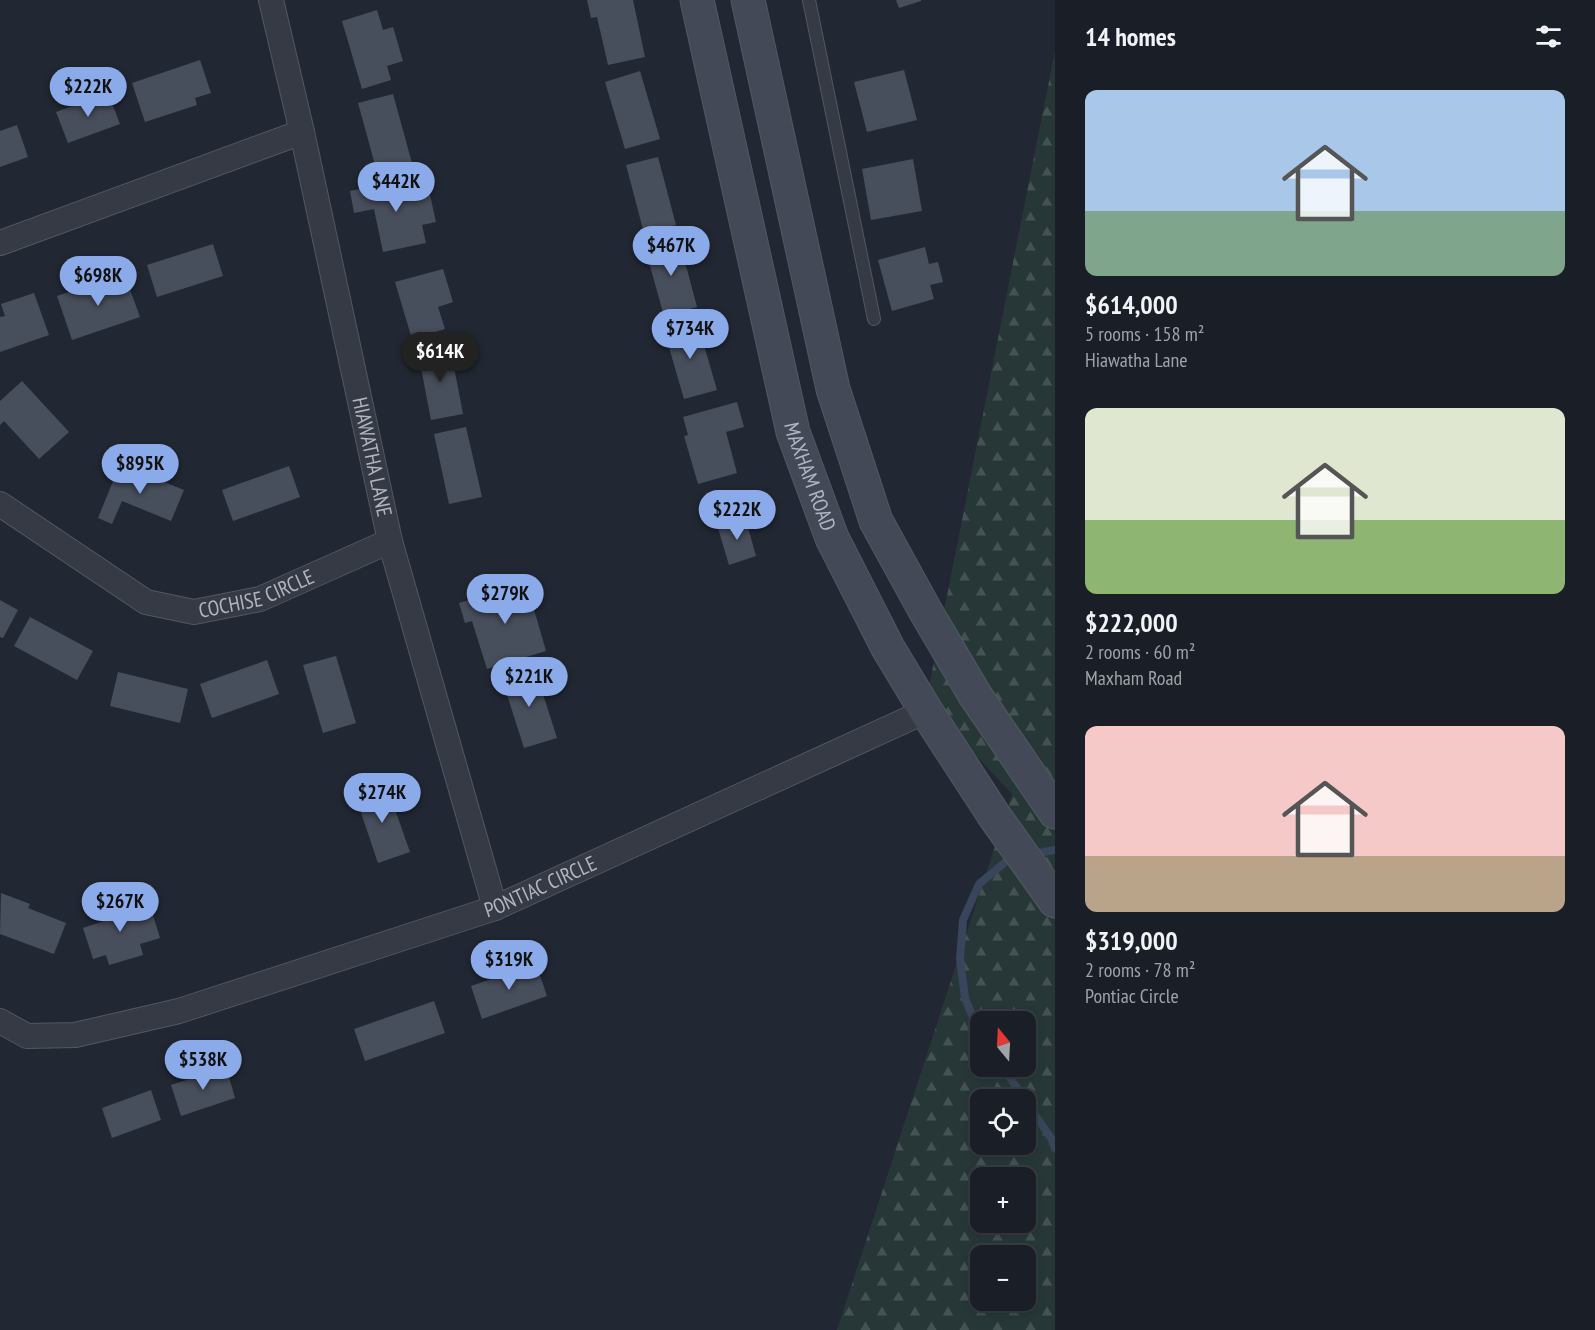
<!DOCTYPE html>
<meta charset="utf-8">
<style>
body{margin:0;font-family:"PT Sans Narrow",sans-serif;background:#272b32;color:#f1f3f6;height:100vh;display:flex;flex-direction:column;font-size:22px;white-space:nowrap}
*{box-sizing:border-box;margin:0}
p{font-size:20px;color:#9fa2a7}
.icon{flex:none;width:33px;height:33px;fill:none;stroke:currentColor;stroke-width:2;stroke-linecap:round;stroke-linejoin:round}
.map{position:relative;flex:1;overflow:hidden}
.details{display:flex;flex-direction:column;background:#1a1e26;width:540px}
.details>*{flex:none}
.needle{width:39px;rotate:342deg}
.buttons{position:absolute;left:970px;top:1011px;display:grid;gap:12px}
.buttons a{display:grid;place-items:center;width:66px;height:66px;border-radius:12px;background:#1a1e26;box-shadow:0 3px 9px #0003,0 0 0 2px #383c43;font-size:30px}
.price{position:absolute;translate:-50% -51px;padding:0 14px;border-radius:21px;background:#8baae9;color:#111;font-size:20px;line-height:39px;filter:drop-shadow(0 2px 3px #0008)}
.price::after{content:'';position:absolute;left:50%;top:36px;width:18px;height:14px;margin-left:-9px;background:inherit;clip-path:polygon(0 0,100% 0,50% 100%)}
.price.active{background:#222;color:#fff}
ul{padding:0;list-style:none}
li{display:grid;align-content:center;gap:12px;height:318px;padding:0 30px}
li span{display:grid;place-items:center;height:186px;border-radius:12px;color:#555}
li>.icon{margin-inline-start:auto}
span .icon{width:108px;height:108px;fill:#fffc;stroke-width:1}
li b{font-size:26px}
h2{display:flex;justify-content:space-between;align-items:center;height:72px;padding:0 30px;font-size:26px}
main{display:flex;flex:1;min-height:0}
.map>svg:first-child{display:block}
.forest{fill:url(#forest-firs);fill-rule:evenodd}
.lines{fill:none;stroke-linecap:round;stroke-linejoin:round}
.stream{stroke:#39455a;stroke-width:8}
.building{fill:#484f5c}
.lane-casing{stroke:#525862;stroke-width:14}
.street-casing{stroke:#525862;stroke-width:26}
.secondary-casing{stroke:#525862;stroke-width:35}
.lane{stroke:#353a44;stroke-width:12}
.street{stroke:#353a44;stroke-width:24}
.secondary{stroke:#434956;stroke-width:33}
.labels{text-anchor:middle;stroke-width:4.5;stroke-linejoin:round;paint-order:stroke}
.street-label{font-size:21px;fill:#afb5c1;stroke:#1a1f28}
</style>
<main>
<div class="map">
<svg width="1055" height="1330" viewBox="0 0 1055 1330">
<defs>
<pattern id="forest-firs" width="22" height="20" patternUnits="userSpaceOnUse" patternTransform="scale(1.5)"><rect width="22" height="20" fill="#273738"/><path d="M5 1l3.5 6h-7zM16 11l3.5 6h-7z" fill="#445253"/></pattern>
</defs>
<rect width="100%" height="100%" fill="#222833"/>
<!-- forest -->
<path class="forest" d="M1055,51V1330H837L1012,794L926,702ZM981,1022H1026V1066H981ZM981,1100H1026V1144H981ZM981,1178H1026V1222H981ZM981,1256H1026V1300H981Z"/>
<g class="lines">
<!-- stream -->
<path class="stream" d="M1032,854L1055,850
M981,1037L965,998L960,959L963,920L979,884L1009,859L1016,857
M1002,1066L1025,1100
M1026,1102L1051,1138L1055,1148"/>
</g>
<!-- building -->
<path class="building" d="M587,0H633L645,57L608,65L597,17L591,18Z
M896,0H921V1L899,8Z
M377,10L383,30L393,27L403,61L387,66L391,80L362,89L342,21Z
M200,60L211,93L195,98L197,105L145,122L132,83Z
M904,70L917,120L867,132L854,82Z
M640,71L660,139L625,149L605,82Z
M108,93L120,124L68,143L56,112Z
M393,94L412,163L377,172L358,103Z
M17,125L28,157L0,167V131Z
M658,157L676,225L644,233L626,165Z
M913,159L922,211L871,220L862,169Z
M413,178L417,197L430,195L436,222L422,225L426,243L383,252L374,209L354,213L350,191Z
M679,239L697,307L664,316L645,248Z
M213,244L223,276L157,297L147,265Z
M925,247L929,264L938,262L943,282L930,285L934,299L892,311L878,260Z
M443,269L453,302L438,307L445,329L412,339L395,282Z
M124,273L140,317L72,340L57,296Z
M34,293L49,335L0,352V317L5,316L1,304Z
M697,321L717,390L684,399L664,330Z
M450,346L463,414L431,420L418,352Z
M22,381L69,432L39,459L4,421L0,425V401Z
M737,402L744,427L726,432L737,473L698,484L684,436L688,435L683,417Z
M466,427L482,497L449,504L434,434Z
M120,464L184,490L171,521L122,501L112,524L98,518Z
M289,466L300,497L233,521L222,490Z
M745,517L756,556L729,565L717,525Z
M526,582L546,651L487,669L472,621L465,623L459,603Z
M0,600L18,610L3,638L0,637Z
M30,617L93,651L77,680L14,646Z
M336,656L356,723L323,733L303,665Z
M267,660L279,694L212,718L200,684Z
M535,669L557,738L524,748L502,679Z
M118,672L188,689L180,723L110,706Z
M386,784L410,852L378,863L355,795Z
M1,893L30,904L28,908L66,923L54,954L0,934Z
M120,898L126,917L151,909L160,938L140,944L143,955L109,965L106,955L93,959L83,928L104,921L99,904Z
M536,964L547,996L482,1019L471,986Z
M434,1001L445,1033L365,1061L354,1029Z
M226,1067L235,1098L181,1116L171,1085Z
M151,1090L161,1120L112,1138L102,1108Z"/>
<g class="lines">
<!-- lane casing -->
<g class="lane-casing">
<path id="lane" d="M809,0L874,319"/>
</g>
<!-- street casing -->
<g class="street-casing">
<g id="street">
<path id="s1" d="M271,0L302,132L390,541L495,908"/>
<path d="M0,243L302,132"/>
<path id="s2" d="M0,504L146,602L194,612L260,599L390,541"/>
<path id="s3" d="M0,1021L27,1036L75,1035L179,1011L495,908L926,711"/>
</g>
</g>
<!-- secondary casing -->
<g class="secondary-casing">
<g id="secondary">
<path id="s4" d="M697,0L793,432L832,538L888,648L926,711L995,817L1055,901"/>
<path d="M748,0L833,389L876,521L926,612L975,695L1055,812"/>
</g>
</g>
<!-- lane -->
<use href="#lane" class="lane"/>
<!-- street -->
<use href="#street" class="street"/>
<!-- secondary -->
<use href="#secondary" class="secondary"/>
</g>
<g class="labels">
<!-- street labels -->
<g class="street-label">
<text dy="7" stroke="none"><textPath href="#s1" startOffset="468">HIAWATHA LANE</textPath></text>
<text dy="7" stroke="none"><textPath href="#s4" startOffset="490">MAXHAM ROAD</textPath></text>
<text dy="7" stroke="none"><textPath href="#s2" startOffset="290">COCHISE CIRCLE</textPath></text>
<text dy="7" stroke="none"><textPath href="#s3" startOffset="568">PONTIAC CIRCLE</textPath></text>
</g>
</g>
</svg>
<div class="buttons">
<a><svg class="needle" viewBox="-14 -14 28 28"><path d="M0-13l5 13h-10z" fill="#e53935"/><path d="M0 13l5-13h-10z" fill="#9fa2a7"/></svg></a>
<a><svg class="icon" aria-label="locate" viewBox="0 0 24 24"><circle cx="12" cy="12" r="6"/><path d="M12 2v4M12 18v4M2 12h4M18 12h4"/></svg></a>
<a>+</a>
<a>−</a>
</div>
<b class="price" style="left:88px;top:118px">$222K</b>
<b class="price" style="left:396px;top:213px">$442K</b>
<b class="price" style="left:671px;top:277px">$467K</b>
<b class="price" style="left:98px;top:307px">$698K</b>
<b class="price" style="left:690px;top:360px">$734K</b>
<b class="price active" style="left:440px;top:383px">$614K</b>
<b class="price" style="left:140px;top:495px">$895K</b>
<b class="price" style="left:737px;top:541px">$222K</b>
<b class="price" style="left:505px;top:625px">$279K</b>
<b class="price" style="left:529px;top:708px">$221K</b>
<b class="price" style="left:382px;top:824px">$274K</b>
<b class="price" style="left:120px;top:933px">$267K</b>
<b class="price" style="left:509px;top:991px">$319K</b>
<b class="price" style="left:203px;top:1091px">$538K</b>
</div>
<section class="details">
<h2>14 homes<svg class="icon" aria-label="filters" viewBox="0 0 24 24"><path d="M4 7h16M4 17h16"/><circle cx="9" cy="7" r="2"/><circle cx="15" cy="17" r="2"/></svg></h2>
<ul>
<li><span style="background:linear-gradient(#a9c7e8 65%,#7fa58c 0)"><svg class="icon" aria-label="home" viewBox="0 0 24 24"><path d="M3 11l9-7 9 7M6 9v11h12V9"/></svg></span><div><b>$614,000</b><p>5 rooms · 158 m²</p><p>Hiawatha Lane</p></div></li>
<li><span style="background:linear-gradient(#dfe7d0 60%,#8fb573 0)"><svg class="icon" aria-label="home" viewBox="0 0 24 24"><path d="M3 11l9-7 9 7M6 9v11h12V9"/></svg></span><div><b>$222,000</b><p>2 rooms · 60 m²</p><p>Maxham Road</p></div></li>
<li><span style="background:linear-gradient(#f6c9c9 70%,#b9a48a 0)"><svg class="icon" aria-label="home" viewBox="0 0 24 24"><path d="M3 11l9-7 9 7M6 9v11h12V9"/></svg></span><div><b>$319,000</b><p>2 rooms · 78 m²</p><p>Pontiac Circle</p></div></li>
</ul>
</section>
</main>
